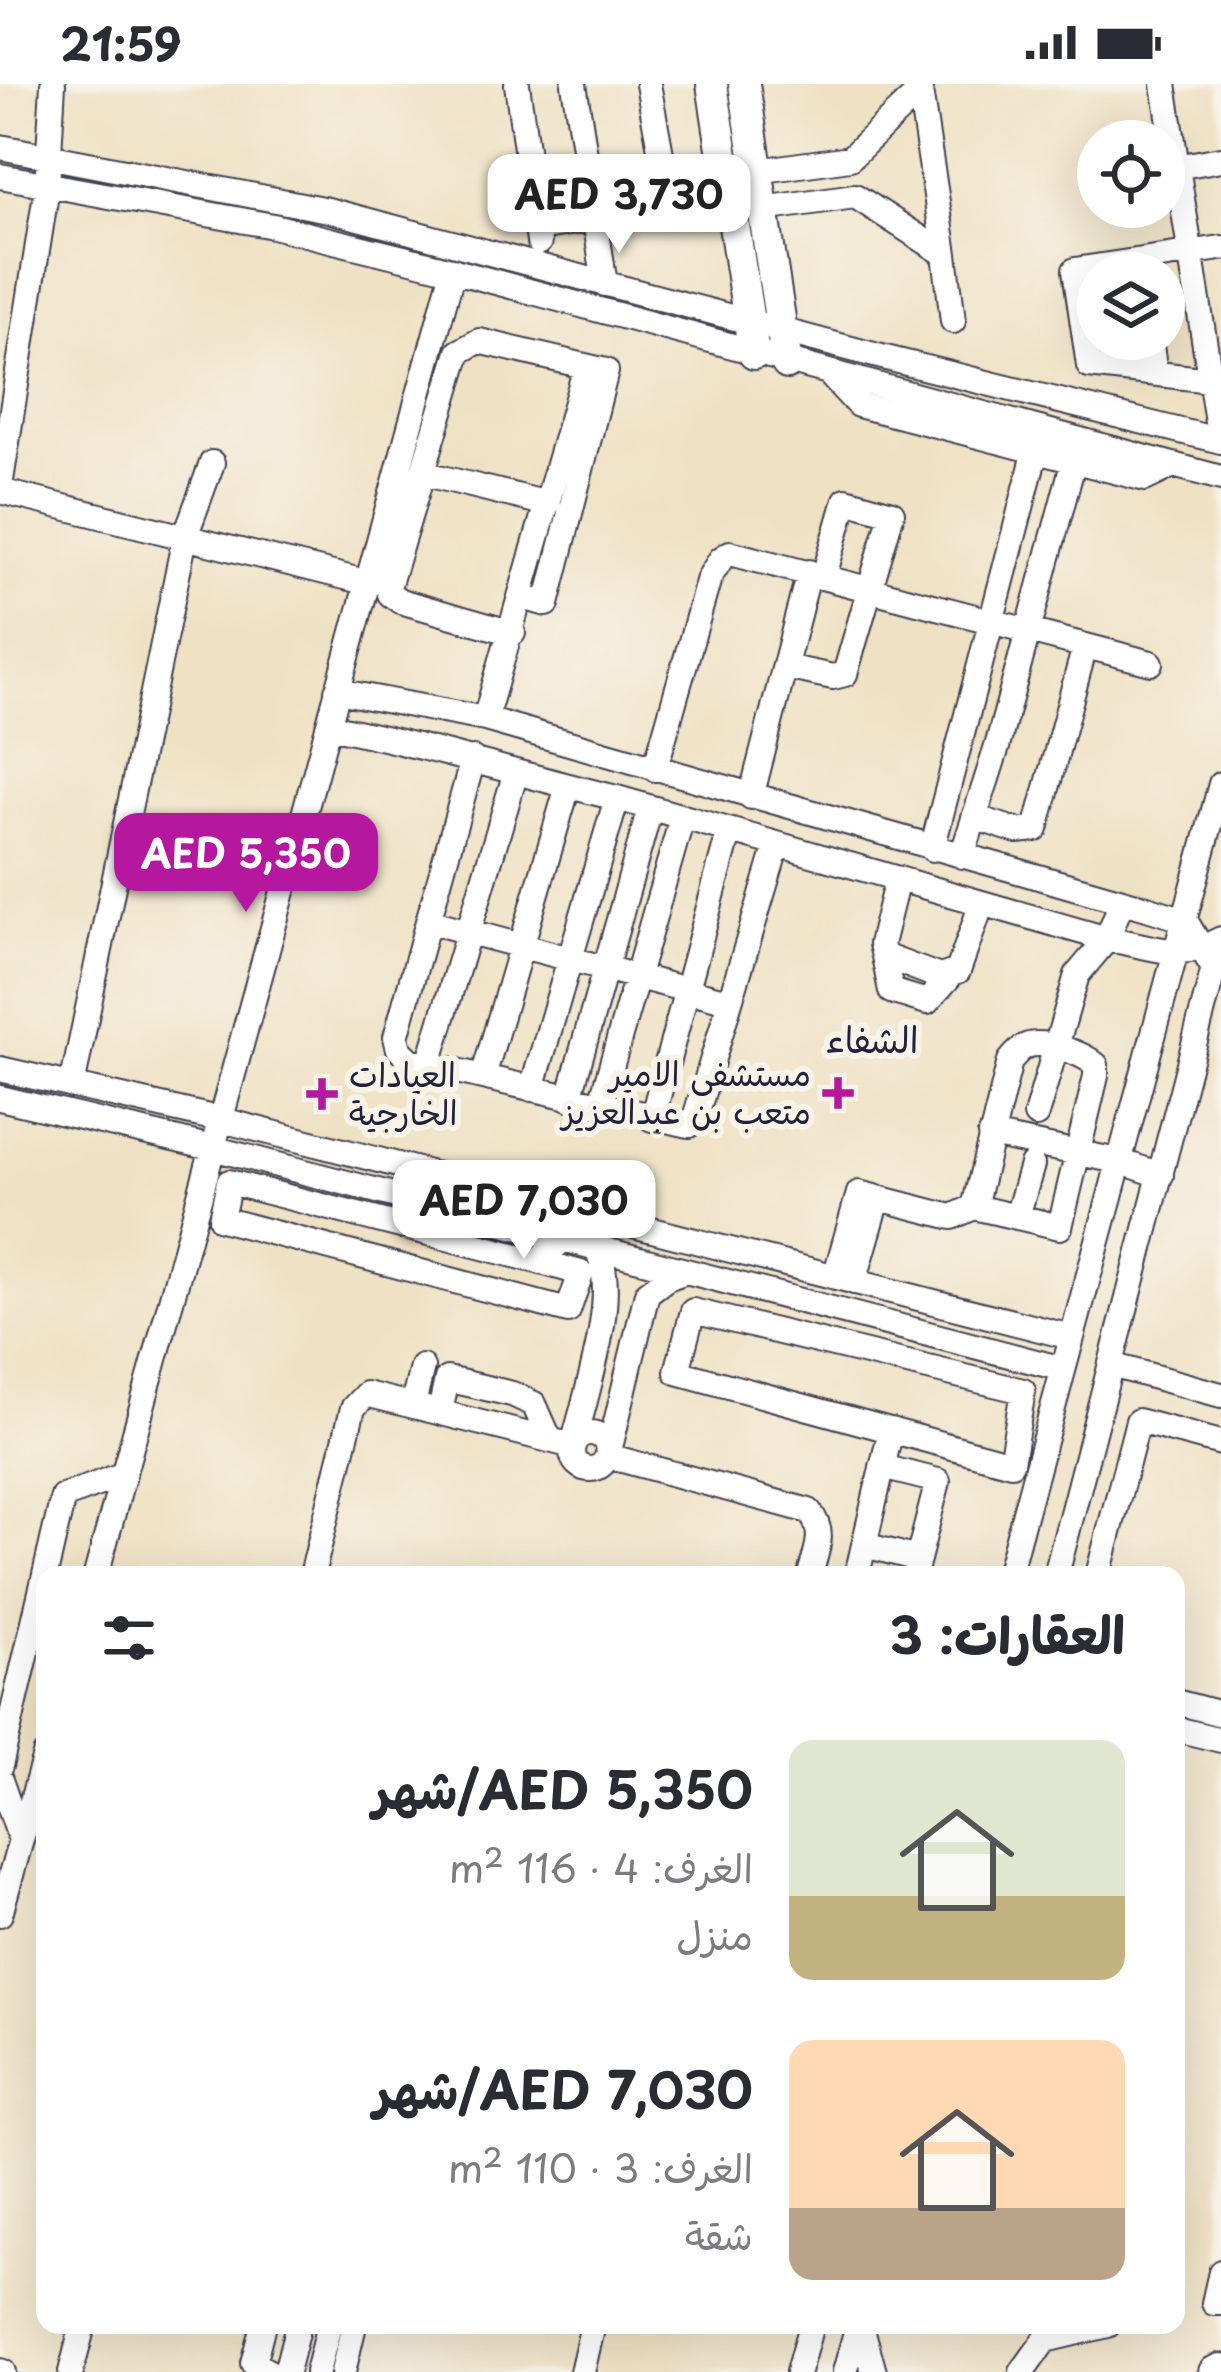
<!DOCTYPE html>
<html lang="ar">
<meta charset="utf-8">
<style>
body{margin:0;font-family:"Playpen Sans","Playpen Sans Arabic",sans-serif;background:#f7f7f7;color:#2b2b33;direction:rtl;height:100vh;display:flex;flex-direction:column;font-size:45px;white-space:nowrap}
*{box-sizing:border-box;margin:0}
p{font-size:39px;color:#7c7c81}
.icon{flex:none;width:66px;height:66px;fill:none;stroke:currentColor;stroke-width:2;stroke-linecap:round;stroke-linejoin:round}
.map{position:relative;flex:1;overflow:hidden;direction:ltr}
.panel{position:absolute;left:36px;top:1482px;width:1149px;height:768px;display:flex;flex-direction:column;background:#fff;border-radius:24px;box-shadow:0 12px 48px #0002;direction:rtl}
.panel>*{flex:none}
.fabs{position:absolute;left:1077px;top:36px;display:grid;gap:24px}
.fabs a{display:grid;place-items:center;width:108px;height:108px;border-radius:50%;background:#fff;box-shadow:0 12px 48px #0002;font-size:60px}
.price{position:absolute;translate:-50% -102px;padding:0 27px;border-radius:24px;background:#fff;color:#222;font-size:39px;line-height:78px;filter:drop-shadow(0 3px 6px #0008)}
.price::after{content:'';position:absolute;left:50%;top:72px;width:36px;height:27px;margin-left:-18px;background:inherit;clip-path:polygon(0 0,100% 0,50% 100%)}
.price.selected{background:#b5179e;color:#fff}
ul{padding:0;list-style:none}
li{display:flex;align-items:center;gap:36px;height:300px;padding:0 60px}
li span{display:grid;place-items:center;flex:none;width:336px;height:240px;border-radius:24px;color:#555}
li>.icon{margin-inline-start:auto}
span .icon{width:144px;height:144px;fill:#fffc;stroke-width:1}
li b{font-size:51px}
h2{display:flex;justify-content:space-between;align-items:center;height:144px;padding:0 60px;font-size:51px}
.status{display:flex;justify-content:space-between;align-items:center;height:84px;padding:0 60px;background:#fff;direction:ltr}
.status svg{height:33px;fill:currentColor}
.map>svg:first-child{display:block}
.lines{fill:none;stroke-linecap:round;stroke-linejoin:round}
.minor-casing{stroke:#413f50;stroke-width:28}
.major-casing{stroke:#413f50;stroke-width:34}
.minor{stroke:#fff;stroke-width:24}
.major{stroke:#fff;stroke-width:30}
.poi-dot{fill:#b5179e;stroke:#f7f3e8;stroke-width:4.5}
.labels{text-anchor:middle;stroke-width:12;stroke-linejoin:round;paint-order:stroke}
.poi-label{font-size:33px;fill:#22223b;stroke:#f7f3e8;text-anchor:end}
.neighbourhood-label{font-size:36px;fill:#22223b;stroke:#f7f3e8}
</style>
<div class="status"><b>21:59</b><svg viewBox="0 0 49 12"><path d="M0 12V9h3v3zM5 12V6h3v6zM10 12V3h3v9zM15 12V0h3v12zM26 1h20v11H26zM47 4h2v5h-2z"/></svg></div>
<div class="map">
<svg width="1221" height="2288" viewBox="0 0 1221 2288">
<rect width="100%" height="100%" fill="#f7f3e8"/>
<filter id="ink" filterUnits="userSpaceOnUse"><feTurbulence type="fractalNoise" baseFrequency=".00833" numOctaves="2"/><feDisplacementMap in="SourceGraphic" scale="24" xChannelSelector="R" yChannelSelector="G"/><feConvolveMatrix kernelMatrix="1 2 1 2 8 2 1 2 1" color-interpolation-filters="sRGB"/></filter>
<filter id="wash" filterUnits="userSpaceOnUse"><feTurbulence type="fractalNoise" baseFrequency=".004" numOctaves="4" result="noise"/><feDisplacementMap in="SourceGraphic" scale="48" xChannelSelector="R" yChannelSelector="G"/><feGaussianBlur stdDeviation="2.7" result="paint"/><feColorMatrix in="noise" values="0 0 0 0 0 0 0 0 0 0 0 0 0 0 0 0 0 1.4 0 .05"/><feComposite in="paint" operator="in"/></filter>
<g filter="url(#wash)">
<rect width="100%" height="100%" fill="#efe1c4"/>
</g>
<g filter="url(#ink)">
<g class="lines">
<!-- minor casing -->
<g class="minor-casing">
<path id="minor" d="M517,0L539,158
M574,0L605,200
M1164,0L1220,357
M920,7L945,170
M0,63L328,126L878,272L1221,357
M1176,83L1221,75
M757,87L850,74L920,7
M0,92L273,142L440,183L1221,394
M763,125L855,112L945,170L953,237
M537,144L671,124L648,0
M1150,255L1155,289
M832,293L858,321L1145,395L1174,381
M1210,296L1089,282L1075,186L1221,164
M422,389L548,420
M0,403L47,103L53,0
M0,407L365,498
M513,549L400,517L390,510L388,503L459,268L479,257L606,287L547,520L522,513
M785,583L833,593L845,590L892,429L846,416L824,492
M337,607L485,635L1147,824L1185,836L1214,885
M485,635L586,283
M328,642C426,661 520,691 617,714L1107,855C1152,861 1177,879 1221,855
M473,675L396,953L399,965L410,976L689,1041L696,1031L777,761
M655,685L709,494L721,475L730,469L1151,579
M751,713L809,488
M974,733L1017,747L1036,745L1085,562
M932,765L1036,366
M962,772L997,663L1074,376
M897,796L881,860L884,872L940,893L958,887L982,819
M428,837L728,917
M884,872L891,907L927,918L950,892
M429,980L516,688
M0,985L222,1036L1071,1253
M483,993L568,702
M72,1002L185,453L212,379
M532,1005L617,714
M0,1014L216,1065L1063,1285
M569,1014L650,725
M600,1022L682,734
M1036,1031L1077,891L1107,855L1122,817
M652,1035L729,749
M990,1051L1118,1077L1161,1091
M1017,1133L1032,1081
M537,1177L229,1098L221,1135L568,1227L581,1189L537,1177L562,1157
M686,1187L667,1194L647,1209L608,1372L809,1427C827,1449 816,1466 810,1491
M835,1193L859,1109L952,1133L974,1123L1010,977C1014,972 1020,965 1026,962C1043,955 1083,969 1096,981V992L1060,1143L974,1123
M854,1198L878,1115
M693,1227L1023,1307L1011,1379L677,1288Z
M1111,1281L1221,1311
M413,1321L422,1283
M440,1328L447,1295L512,1310L534,1320L549,1354
M572 1367a18 18 0 1 1 36 0a18 18 0 1 1-36 0Z
M882,1383L938,1397L914,1491
M865,1461L918,1475
M45,1491L63,1413L124,1390
M96,1491C218,1057 331,620 453,186
M312,1491L353,1324L366,1310L573,1362C584,1315 622,1206 596,1164
M857,1491L891,1346
M1008,1491L1221,700
M1056,1491L1217,872
M1098,1491L1138,1337L1221,1359
M1176,1618L1221,1630
M1176,1645L1221,1656
M0,1682L45,1491
M0,1696L21,1756
M0,1830L45,1671
M1221,2188L1214,2219H1221
M263,2241L253,2279L269,2288
M861,2241L874,2288
M0,2287L3,2288
M71,2288L83,2241
M286,2288L298,2241
M317,2288L329,2241
M343,2288L354,2241
M582,2288L593,2241
M798,2288L811,2241
M845,2288L858,2241
M1022,2288L1045,2256L1108,2241"/>
</g>
<!-- major casing -->
<g class="major-casing">
<path id="major" d="M712,0L754,270
M744,0L787,280
M1214,2288L1221,2285"/>
</g>
<!-- minor -->
<use href="#minor" class="minor"/>
<!-- major -->
<use href="#major" class="major"/>
</g>
</g>
<!-- markers -->
<g class="poi-dot">
<path d="M832 991h12v12h12v12h-12v12h-12v-12h-12v-12h12z"/>
<path d="M316 992h12v12h12v12h-12v12h-12v-12h-12v-12h12z"/>
</g>
<g class="labels">
<!-- poi labels -->
<g class="poi-label">
<text x="811" y="1002">مستشفى الامير<tspan x="811" dy="38">متعب بن عبدالعزيز</tspan></text>
<text x="349" y="1003" text-anchor="start">العيادات<tspan x="349" dy="38">الخارجية</tspan></text>
</g>
<!-- neighbourhood labels -->
<g class="neighbourhood-label">
<text x="872" y="969">الشفاء</text>
</g>
</g>
</svg>
<div class="fabs">
<a><svg class="icon" aria-label="locate" viewBox="0 0 24 24"><circle cx="12" cy="12" r="6"/><path d="M12 2v4M12 18v4M2 12h4M18 12h4"/></svg></a>
<a><svg class="icon" aria-label="layers" viewBox="0 0 24 24"><path d="M12 4l9 5-9 5-9-5zM3 14l9 5 9-5"/></svg></a>
</div>
<b class="price" style="left:619px;top:172px">AED 3,730</b>
<b class="price selected" style="left:246px;top:831px">AED 5,350</b>
<b class="price" style="left:524px;top:1178px">AED 7,030</b>
<section class="panel">
<h2>العقارات: 3<svg class="icon" aria-label="filters" viewBox="0 0 24 24"><path d="M4 7h16M4 17h16"/><circle cx="9" cy="7" r="2"/><circle cx="15" cy="17" r="2"/></svg></h2>
<ul>
<li><span style="background:linear-gradient(#dfe7d0 65%,#c2b280 0)"><svg class="icon" aria-label="home" viewBox="0 0 24 24"><path d="M3 11l9-7 9 7M6 9v11h12V9"/></svg></span><div><b>AED 5,350/شهر</b><p>الغرف: 4 · 116 m²</p><p>منزل</p></div></li>
<li><span style="background:linear-gradient(#ffd9b3 70%,#b9a48a 0)"><svg class="icon" aria-label="home" viewBox="0 0 24 24"><path d="M3 11l9-7 9 7M6 9v11h12V9"/></svg></span><div><b>AED 7,030/شهر</b><p>الغرف: 3 · 110 m²</p><p>شقة</p></div></li>
</ul>
</section>
</div>
